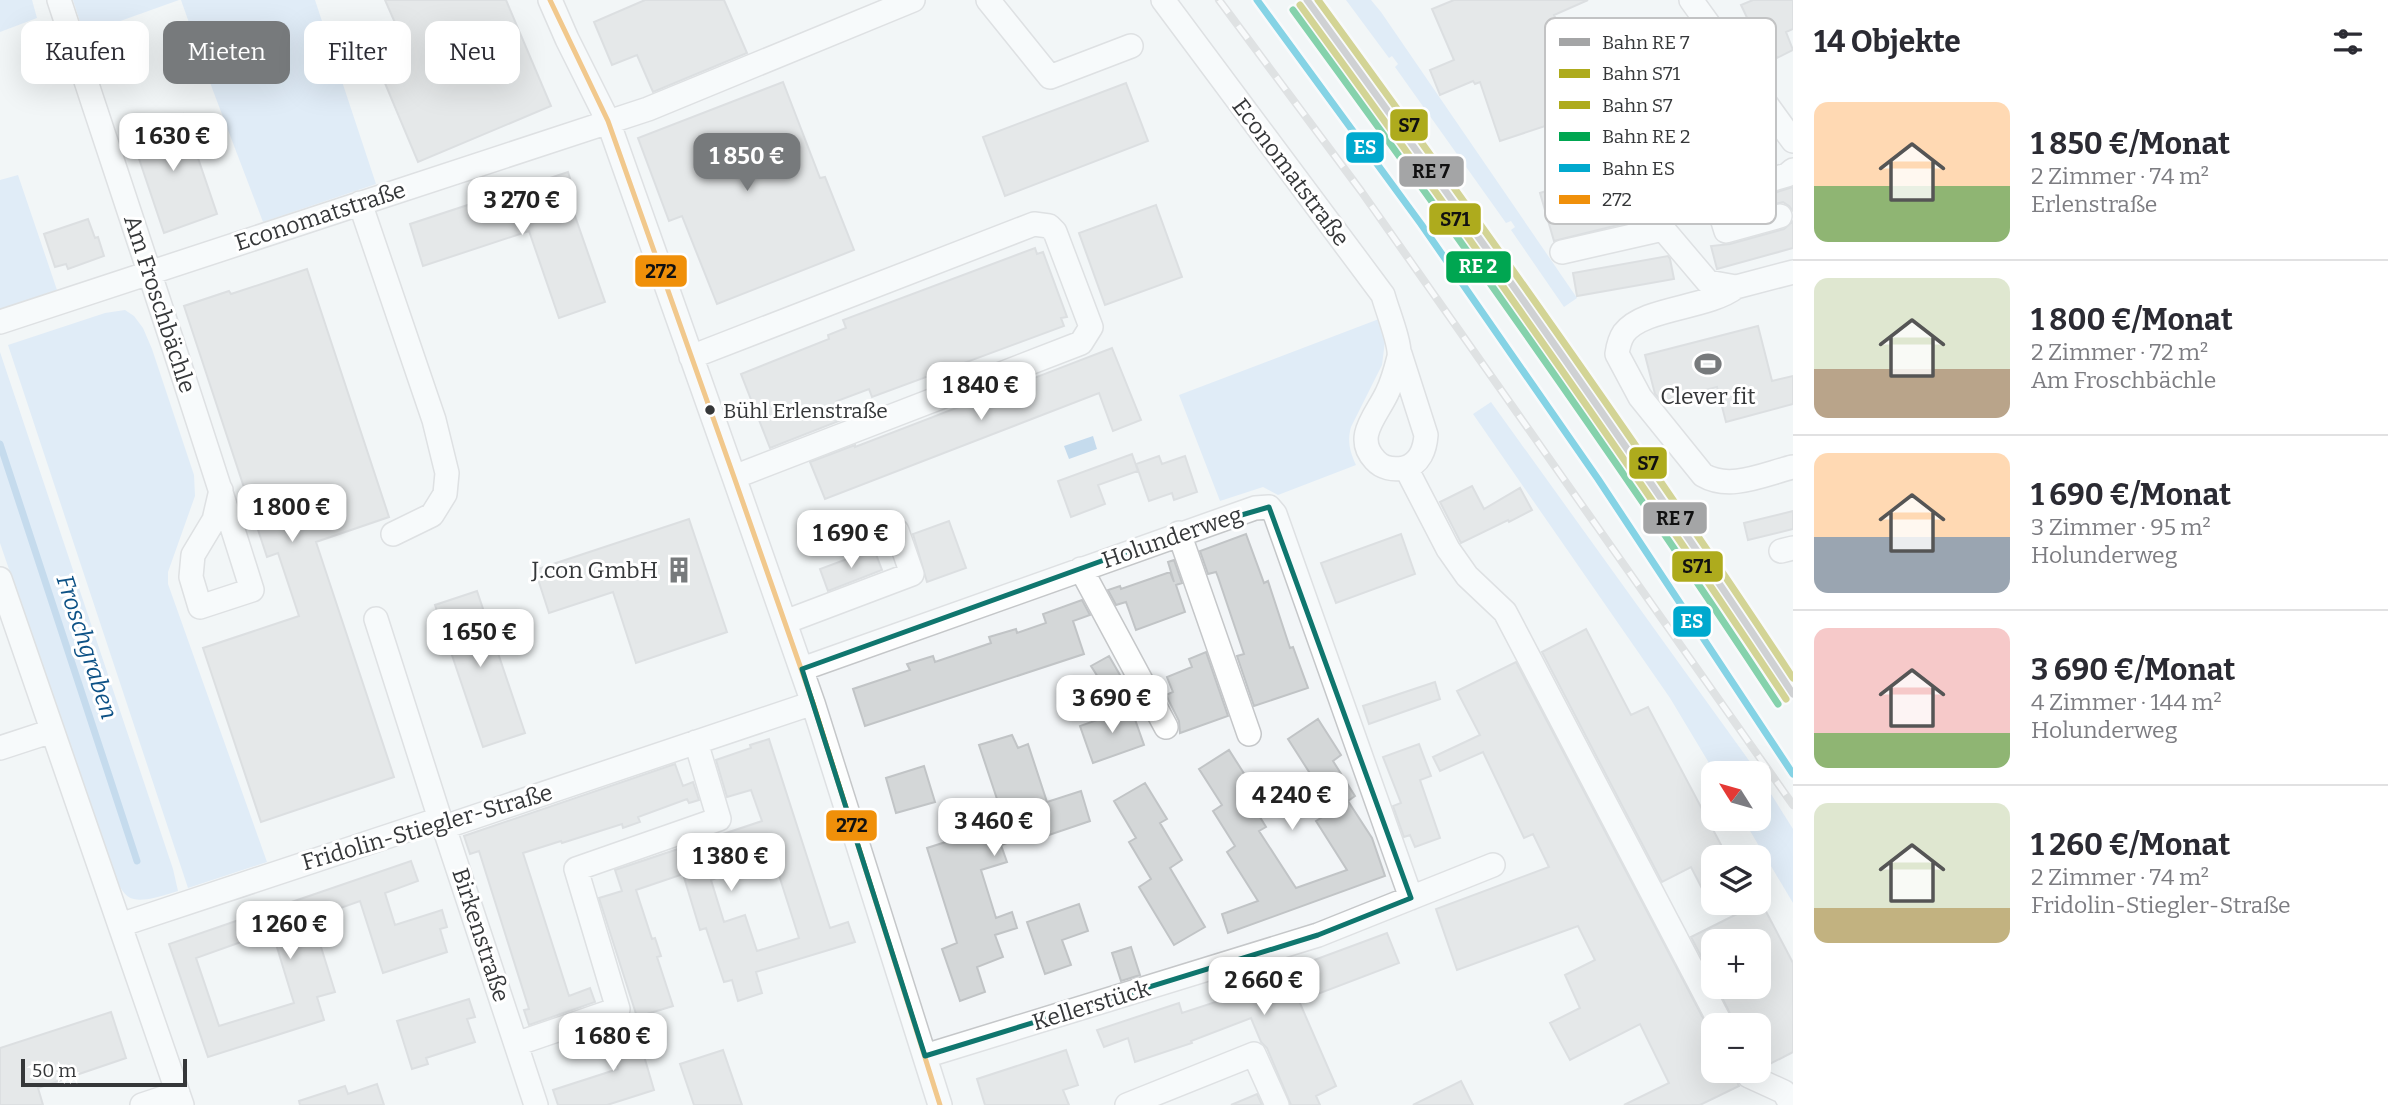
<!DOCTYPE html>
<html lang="de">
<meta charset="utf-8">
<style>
body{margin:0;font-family:Bitter,serif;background:#f2f2f3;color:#2b2b33;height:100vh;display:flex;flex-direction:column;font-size:26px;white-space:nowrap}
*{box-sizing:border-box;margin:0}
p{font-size:23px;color:#7c7c81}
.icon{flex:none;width:38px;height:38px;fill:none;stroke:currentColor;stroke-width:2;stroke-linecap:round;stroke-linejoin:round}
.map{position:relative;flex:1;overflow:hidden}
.drawer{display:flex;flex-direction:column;background:#fff;width:595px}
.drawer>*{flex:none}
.banner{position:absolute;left:21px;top:21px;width:665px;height:63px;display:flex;gap:14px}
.needle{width:46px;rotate:307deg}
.fabs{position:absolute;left:1701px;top:761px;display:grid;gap:14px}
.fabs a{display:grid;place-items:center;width:70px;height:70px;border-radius:14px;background:#fff;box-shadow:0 7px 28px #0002;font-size:35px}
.scale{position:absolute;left:21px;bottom:18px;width:166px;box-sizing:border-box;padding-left:7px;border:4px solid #353739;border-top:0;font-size:19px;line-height:24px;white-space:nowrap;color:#353739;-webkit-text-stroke:5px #fff;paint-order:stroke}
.price{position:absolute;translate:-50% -60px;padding:0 16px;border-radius:14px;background:#fff;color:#222;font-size:23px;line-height:46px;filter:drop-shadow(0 2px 4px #0008)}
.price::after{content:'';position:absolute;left:50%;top:42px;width:21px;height:16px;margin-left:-10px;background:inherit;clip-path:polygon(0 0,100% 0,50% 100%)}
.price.active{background:#777a7c;color:#fff}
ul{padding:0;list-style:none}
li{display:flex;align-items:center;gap:21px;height:175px;padding:0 21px}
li+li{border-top:2px solid #e1e1e2}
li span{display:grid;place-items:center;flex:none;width:196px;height:140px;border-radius:14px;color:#555}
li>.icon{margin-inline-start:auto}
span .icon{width:84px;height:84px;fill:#fffc;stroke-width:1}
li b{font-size:30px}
h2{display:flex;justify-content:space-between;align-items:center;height:84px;padding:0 21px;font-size:30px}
.tag{padding:0 24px;border-radius:14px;background:#fff;box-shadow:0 7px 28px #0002;font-size:24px;line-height:63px}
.tag.active{background:#777a7c;color:#fff}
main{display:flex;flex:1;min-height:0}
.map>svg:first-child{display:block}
.green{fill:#cae0f5}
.water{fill:#8fbae1}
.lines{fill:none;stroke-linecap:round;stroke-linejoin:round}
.stream{stroke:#8fbae1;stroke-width:7}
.building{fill:#d4d7d8;stroke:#c1c4c6;stroke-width:2;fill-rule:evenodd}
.minor-casing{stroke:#c5c7c9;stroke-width:26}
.minor{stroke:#fdfefe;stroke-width:23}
.rail-casing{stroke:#c8c9ca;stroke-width:8}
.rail{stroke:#fff;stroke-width:5;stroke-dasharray:16;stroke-linecap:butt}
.bus-1-casing{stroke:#fff;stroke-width:10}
.bus-1{stroke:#f0900a;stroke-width:5}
.rail-1-casing{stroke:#fff;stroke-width:12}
.rail-2-casing{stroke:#fff;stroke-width:12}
.rail-3-casing{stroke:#fff;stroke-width:12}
.rail-4-casing{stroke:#fff;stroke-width:12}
.rail-5-casing{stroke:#fff;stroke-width:12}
.rail-1{stroke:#a4a5a6;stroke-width:7}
.rail-2{stroke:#aeab1d;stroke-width:7}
.rail-3{stroke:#aeab1d;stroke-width:7}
.rail-4{stroke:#00a651;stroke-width:7}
.rail-5{stroke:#00a9ce;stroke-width:7}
.marked{fill:none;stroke:#0f766e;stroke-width:5;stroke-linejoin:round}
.bus-dot{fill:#353739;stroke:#fff;stroke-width:2.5}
.labels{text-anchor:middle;stroke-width:6;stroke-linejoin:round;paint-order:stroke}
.bus-label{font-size:21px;fill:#353739;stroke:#fff;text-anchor:start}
.street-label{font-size:23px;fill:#353739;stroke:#fff}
.poi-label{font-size:23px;fill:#353739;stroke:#fff}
.water-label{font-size:24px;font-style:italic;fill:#0e5286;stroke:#fff}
.key{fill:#fff;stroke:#c2c3c4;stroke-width:2}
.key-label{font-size:19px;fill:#353739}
.line-badge{stroke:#fff;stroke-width:2.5}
.badge-label{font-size:19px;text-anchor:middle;font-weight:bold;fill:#fff}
.pale-badge-label{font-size:19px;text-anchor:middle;font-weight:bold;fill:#111}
</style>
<main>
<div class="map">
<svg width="1793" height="1105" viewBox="0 0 1793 1105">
<rect width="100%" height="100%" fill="#f2f5f7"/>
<!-- green -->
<path class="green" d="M0,0H32L37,18L0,32Z
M73,0H179L84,34Z
M181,0H315L376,184L263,222L212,88Z
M1346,0H1371L1381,12L1577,298L1564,307L1511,230L1515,227L1511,221L1506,223L1395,67L1398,64L1392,56L1389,58Z
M18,175L57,290L0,309V180Z
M125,310L134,316L143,328L152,349L194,475L195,496L168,572V584L267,862L188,888L8,345L105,313Z
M1379,319L1385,341L1382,365L1351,427C1347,441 1350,452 1356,465L1278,495L1263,487L1220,501L1179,395Z
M0,352L173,869L178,891C122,909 125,901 105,850L0,543Z
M1491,402L1758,773H1715L1670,698L1473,414Z
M1759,775L1793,829V903L1743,819H1759Z"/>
<!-- water -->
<path class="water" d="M1093,436L1097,449L1069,459L1064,446Z"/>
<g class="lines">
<!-- stream -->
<path class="stream" d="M0,444L137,861"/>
</g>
<!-- building -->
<path class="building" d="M385,0H506L551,106L418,162L366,38L396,25Z
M645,0H724L747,53L653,92L637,55L612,65L594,22Z
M1454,0H1588L1554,15L1574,62L1658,33L1668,63L1612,83L1609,76L1570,89L1581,122L1547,134L1545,126L1500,141L1480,82L1475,84L1473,81L1440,95L1430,70L1454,60L1432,9Z
M1753,0H1793V29L1786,32L1793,50L1777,58L1760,21L1751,26L1741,5Z
M783,82L820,178L825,177L854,250L717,304L682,216L669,221L638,138Z
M1126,83L1148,141L1005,196L983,137Z
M1716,94L1732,143L1765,133L1774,164L1676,194L1680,206L1642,219L1554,241L1540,193L1683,149L1671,109Z
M183,114L217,214L164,233L130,132Z
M568,172L575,194L568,196L605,302L559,318L529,231L423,266L410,224Z
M1793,187V211L1789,206L1783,202L1744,211L1742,203Z
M1156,205L1182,277L1105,305L1079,233Z
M88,219L95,238L98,237L104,256L68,269L66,264L55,267L44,234Z
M1793,221V248L1717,269L1711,246L1730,244L1784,229Z
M1035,248L1037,254L1043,252L1067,317L1061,318L1064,326L872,397L869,389L837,401L844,419L770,448L741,374L829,339L828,335L846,328L843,320Z
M1668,256L1670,259L1674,279L1577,296L1573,273Z
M307,269L389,517L316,542L394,777L261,822L203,648L299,616L278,553L267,557L184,306L229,291L231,294Z
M1758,326L1772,381L1793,376V404L1726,422L1717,387L1662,401L1655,394L1645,355Z
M1112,348L1141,420L1113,431L1099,393L825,499L810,462L855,445V447Z
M1132,454L1138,471L1098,485L1105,504L1071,517L1058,481Z
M1159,456L1162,464L1185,456L1197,492L1174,500L1172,493L1149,501L1136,464Z
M1472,486L1484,509L1520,488L1532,510L1509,522L1508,520L1461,543L1440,502Z
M1793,511V529L1748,540L1744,523Z
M689,519L727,632L636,663L613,592L549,613L535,570Z
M949,521L966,568L927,582L913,534Z
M1246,534L1264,583L1268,581L1290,648L1293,647L1308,688L1254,706L1237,656L1244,654L1218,577L1216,572L1208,574L1200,551Z
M1401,534L1415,574L1336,603L1321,563Z
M874,549L882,570L828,591L820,569Z
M1174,560L1182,583L1176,585L1185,612L1136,630L1126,602L1116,605L1108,590L1120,586L1121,589L1170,572L1174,582L1168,562Z
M477,591L525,733L483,747L435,605Z
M1082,600L1090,615L1073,621L1084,654L865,726L853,689L910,670L907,664L917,661L933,656L935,662L991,643L989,637L1016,629L1017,633L1046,623L1043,614Z
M1586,629L1631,715L1648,707L1728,858H1713V910L1691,867L1662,882L1542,652Z
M1206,652L1228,716L1180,733L1179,721L1166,695L1173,692L1167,677L1192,667L1189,659Z
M1109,656L1120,675L1103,685L1091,666Z
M1516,662L1713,1037V1071H1732L1739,1086L1700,1105H1624L1669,1083L1640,1024L1570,1060L1550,1023L1580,1008L1565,975L1595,960L1578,926L1457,970L1436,909L1549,867L1533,834L1524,838L1483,752L1440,771L1433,757L1480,735L1457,691Z
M1435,682L1440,699L1369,724L1363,706Z
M1131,708L1144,745L1093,763L1080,726Z
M1318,719L1341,755L1333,761L1355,796L1348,801L1372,838L1385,876L1228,933L1222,914L1258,901L1227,852L1235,846L1213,811L1222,805L1199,769L1229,750L1252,786L1244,791L1266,827L1259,831L1296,888L1347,870L1316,821L1324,816L1302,780L1311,775L1288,739Z
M1012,735L1018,748L1028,744L1047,802L1081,791L1090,821L1046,836L1044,830L1001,845L1007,862L981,870L996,918L1012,912L1017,928L995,935L1003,957L977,967L985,992L960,1001L942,949L957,943L927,848L974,833L972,827L1003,817L979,745Z
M769,739L830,928L848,922L855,942L756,972L762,993L738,1001L732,980L724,982L706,928L700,930L683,874L636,890L652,939L655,938L661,956L657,957L673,1006L637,1017L599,898L622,891L615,870L762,821L751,790L727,797L716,760L751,748L750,745ZM770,847L799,938L757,951L745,915L724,922L711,880L728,874L724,863Z
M1419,744L1431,776L1420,780L1440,838L1415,847L1410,835L1404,837L1393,806L1401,803L1383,757Z
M675,764L683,786L693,782L699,800L689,803L687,799L638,817L640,822L623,828L622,824L562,843L561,841L523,853L569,996L590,988L595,1002L529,1025L524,1010L529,1009L479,851L470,854L464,836Z
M924,766L935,802L896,813L886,778Z
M1145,783L1167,819L1160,823L1182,860L1170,868L1205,927L1174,945L1139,887L1151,879L1129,842L1136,838L1114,801Z
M411,861L418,881L385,893L395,925L442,910L447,927L440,929L447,952L383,973L360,901L312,918L335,992L317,997L324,1020L208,1057L169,944ZM272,931L294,1003L219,1026L196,958Z
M1760,900L1793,963V1052L1764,1067L1759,1065V1026H1736L1717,987H1759V942H1713V979L1691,937L1759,903Z
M1079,904L1088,931L1062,940L1071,965L1045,974L1027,922Z
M1387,933L1399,963L1299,1001L1336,1086L1316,1096L1320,1105H1291L1267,1048L1261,1042L1251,1018L1191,1041L1192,1043L1135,1062L1128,1038L1104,1047L1097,1030L1179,1003L1182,1013L1222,1000L1220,995Z
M1131,947L1140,975L1121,981L1112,953Z
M469,999L475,1017L467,1019L475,1042L426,1058L428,1064L412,1069L397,1021Z
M111,1012L126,1058L38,1088L43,1105H0V1048Z
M632,1015L654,1090L607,1105H558L553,1090L618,1069L605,1028L623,1022Z
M723,1050L742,1105H694L680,1064Z
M1066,1050L1078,1085L1063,1090L1069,1105H985L977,1079Z
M1461,1081L1473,1105H1413Z
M377,1084L384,1105H300L299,1101L345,1086L348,1094Z
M1257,1094L1262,1105H1231Z"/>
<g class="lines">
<!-- minor casing -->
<g class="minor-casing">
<path id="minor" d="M59,0C124,196 190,392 252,590L200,607L191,577L193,555L214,520L221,490
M550,0L567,39L608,121L734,477L813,703L940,1105
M988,0L1050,77L1131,46
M1163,0L1383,295C1387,310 1401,344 1399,357C1396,369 1392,383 1387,393C1377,415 1353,437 1375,460C1382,468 1393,470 1404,468C1420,464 1425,449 1426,435L1400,354
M1691,0L1793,141
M360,203L434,420L447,473L445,494L432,515L393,534
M1780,216L1726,231L1715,196L1787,175L1793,170
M1562,252L1663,229L1708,282L1736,287L1793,272
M1736,287C1707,309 1644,307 1624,333C1620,339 1618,347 1617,354L1640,397L1703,475C1730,491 1764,474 1793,467
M0,322L648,109L913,0
M691,357L1034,224L1049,226L1055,232L1091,327L1081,343L734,477
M1406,468L1448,549L1467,576L1505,612L1722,1026
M1179,533L1249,734
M1781,551L1793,548
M1081,569L1166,727
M0,579L182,1105
M376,619L440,819
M785,622L912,574L897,531
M802,669L1255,508L1269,507L1275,514L1411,898
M0,748L52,731
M444,827L536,1105
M120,925L440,819L444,827L453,824L813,703
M516,1044L618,1009L576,869L719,819L696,742
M925,1056L1318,935L1493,865
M1746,1071L1749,1076L1784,1092L1791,1105
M142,1105L178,1093
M1127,1105L1254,1054L1277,1105"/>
</g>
<!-- minor -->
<use href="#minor" class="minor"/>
<!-- rail casing -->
<g class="rail-casing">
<path id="rail" d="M1219,0L1361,191L1793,805"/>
</g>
<!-- rail -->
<use href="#rail" class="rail"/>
<!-- bus-1 casing -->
<g class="bus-1-casing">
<path id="bus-1" d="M550,0L608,121L734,477L813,703L940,1105"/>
</g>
<!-- bus-1 -->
<use href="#bus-1" class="bus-1"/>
<!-- rail-1 casing -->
<g class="rail-1-casing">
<path id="rail-1" d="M1307,0C1474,228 1637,458 1793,694"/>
</g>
<!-- rail-2 casing -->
<g class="rail-2-casing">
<path id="rail-2" d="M1300,5C1467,233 1630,463 1786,699"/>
</g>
<!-- rail-3 casing -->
<g class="rail-3-casing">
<path id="rail-3" d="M1318,0C1481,223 1641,448 1793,678"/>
</g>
<!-- rail-4 casing -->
<g class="rail-4-casing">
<path id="rail-4" d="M1293,10C1460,238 1623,468 1778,704"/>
</g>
<!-- rail-5 casing -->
<g class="rail-5-casing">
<path id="rail-5" d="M1257,0L1421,224L1598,479L1793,774"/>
</g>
<!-- rail-1 -->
<use href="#rail-1" class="rail-1"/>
<!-- rail-2 -->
<use href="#rail-2" class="rail-2"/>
<!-- rail-3 -->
<use href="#rail-3" class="rail-3"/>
<!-- rail-4 -->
<use href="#rail-4" class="rail-4"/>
<!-- rail-5 -->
<use href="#rail-5" class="rail-5"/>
</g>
<!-- marked area -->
<path d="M0 0H1793V1105H0ZM1269,507L1411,898L1318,935L925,1056L802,669L1179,533Z" fill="#f2f5f7" fill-opacity=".55" fill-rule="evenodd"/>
<path class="marked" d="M1269,507L1411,898L1318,935L925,1056L802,669L1179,533Z"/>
<!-- icons -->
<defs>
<g id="stadium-bare" transform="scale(2.1)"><path d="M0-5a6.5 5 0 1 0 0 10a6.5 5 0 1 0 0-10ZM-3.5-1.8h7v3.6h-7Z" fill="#777a7c" stroke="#fff" stroke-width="2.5" paint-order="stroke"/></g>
<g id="building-bare" transform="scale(2.1)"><path d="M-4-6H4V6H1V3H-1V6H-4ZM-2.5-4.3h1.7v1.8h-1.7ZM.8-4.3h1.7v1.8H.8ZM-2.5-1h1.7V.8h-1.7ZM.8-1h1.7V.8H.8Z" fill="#777a7c" stroke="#fff" stroke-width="2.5" paint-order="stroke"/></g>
</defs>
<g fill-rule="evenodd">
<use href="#stadium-bare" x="1708" y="364"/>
<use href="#building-bare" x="679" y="570"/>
</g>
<!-- markers -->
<circle class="bus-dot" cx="710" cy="410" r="6"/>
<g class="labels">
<!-- bus labels -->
<g class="bus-label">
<text x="723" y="418">Bühl Erlenstraße</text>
</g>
<!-- street labels -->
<g class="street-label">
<text transform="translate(1291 172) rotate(53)" y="8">Economatstraße</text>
<text transform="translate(320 216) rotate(-18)" y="8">Economatstraße</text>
<text transform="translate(160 304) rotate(72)" y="8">Am Froschbächle</text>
<text transform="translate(1172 537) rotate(-19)" y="8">Holunderweg</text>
<text transform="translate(427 827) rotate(-16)" y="8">Fridolin-Stiegler-Straße</text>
<text transform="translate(481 935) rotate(72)" y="8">Birkenstraße</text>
<text transform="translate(1091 1005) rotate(-17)" y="8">Kellerstück</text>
</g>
<!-- poi labels -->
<g class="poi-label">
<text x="1708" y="404">Clever fit</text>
<text x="658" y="578" text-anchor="end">J.con GmbH</text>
</g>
<!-- water labels -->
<g class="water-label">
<text transform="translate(87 647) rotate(72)" y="8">Froschgraben</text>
</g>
</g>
<!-- legend -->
<rect x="1545" y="18" width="231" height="206" rx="10" class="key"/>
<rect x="1559" y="38" width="31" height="8" fill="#a4a5a6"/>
<rect x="1559" y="69" width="31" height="9" fill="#aeab1d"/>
<rect x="1559" y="101" width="31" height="8" fill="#aeab1d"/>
<rect x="1559" y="132" width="31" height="9" fill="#00a651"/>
<rect x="1559" y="164" width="31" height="8" fill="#00a9ce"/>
<rect x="1559" y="195" width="31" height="9" fill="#f0900a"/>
<g class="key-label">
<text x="1602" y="49">Bahn RE 7</text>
<text x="1602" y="80">Bahn S71</text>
<text x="1602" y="112">Bahn S7</text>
<text x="1602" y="143">Bahn RE 2</text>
<text x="1602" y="175">Bahn ES</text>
<text x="1602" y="206">272</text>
</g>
<g class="line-badge">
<rect x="1389" y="108" width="40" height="34" rx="7" fill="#aeab1d"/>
<rect x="1345" y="131" width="40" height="33" rx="7" fill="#00a9ce"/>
<rect x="1398" y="155" width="67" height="33" rx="7" fill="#a4a5a6"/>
<rect x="1428" y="202" width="54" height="34" rx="7" fill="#aeab1d"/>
<rect x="1445" y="250" width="67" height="34" rx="7" fill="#00a651"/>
<rect x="634" y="254" width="54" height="34" rx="7" fill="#f0900a"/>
<rect x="1628" y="446" width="40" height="34" rx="7" fill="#aeab1d"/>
<rect x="1642" y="501" width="66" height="34" rx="7" fill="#a4a5a6"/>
<rect x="1671" y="550" width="53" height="33" rx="7" fill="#aeab1d"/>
<rect x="1672" y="605" width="40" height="33" rx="7" fill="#00a9ce"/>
<rect x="825" y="809" width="53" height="33" rx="7" fill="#f0900a"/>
</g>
<g class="badge-label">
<text x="1365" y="154">ES</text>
<text x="1478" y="273">RE 2</text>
<text x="1692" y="628">ES</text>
</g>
<g class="pale-badge-label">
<text x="1409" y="132">S7</text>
<text x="1431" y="178">RE 7</text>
<text x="1455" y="226">S71</text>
<text x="661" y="278">272</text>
<text x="1648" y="470">S7</text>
<text x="1675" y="525">RE 7</text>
<text x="1697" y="573">S71</text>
<text x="852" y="832">272</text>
</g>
</svg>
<div class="fabs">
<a><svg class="needle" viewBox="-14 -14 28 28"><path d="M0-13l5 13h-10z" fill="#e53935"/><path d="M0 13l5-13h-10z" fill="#7c7c81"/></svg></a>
<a><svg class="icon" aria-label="layers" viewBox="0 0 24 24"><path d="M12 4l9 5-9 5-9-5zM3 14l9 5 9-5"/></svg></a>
<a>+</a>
<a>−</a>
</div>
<div class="scale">50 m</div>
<b class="price" style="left:173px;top:173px">1 630 €</b>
<b class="price active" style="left:747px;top:193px">1 850 €</b>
<b class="price" style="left:522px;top:237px">3 270 €</b>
<b class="price" style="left:981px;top:422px">1 840 €</b>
<b class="price" style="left:292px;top:544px">1 800 €</b>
<b class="price" style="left:851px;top:570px">1 690 €</b>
<b class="price" style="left:480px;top:669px">1 650 €</b>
<b class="price" style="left:1112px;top:735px">3 690 €</b>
<b class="price" style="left:1292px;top:832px">4 240 €</b>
<b class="price" style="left:994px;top:858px">3 460 €</b>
<b class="price" style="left:731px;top:893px">1 380 €</b>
<b class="price" style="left:290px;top:961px">1 260 €</b>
<b class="price" style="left:1264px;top:1017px">2 660 €</b>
<b class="price" style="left:613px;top:1073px">1 680 €</b>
<div class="banner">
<a class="tag">Kaufen</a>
<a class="tag active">Mieten</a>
<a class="tag">Filter</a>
<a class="tag">Neu</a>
</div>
</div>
<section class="drawer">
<h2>14 Objekte<svg class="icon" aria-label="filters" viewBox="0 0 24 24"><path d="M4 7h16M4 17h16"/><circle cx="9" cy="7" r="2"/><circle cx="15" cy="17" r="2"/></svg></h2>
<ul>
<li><span style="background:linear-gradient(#ffd9b3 60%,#8fb573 0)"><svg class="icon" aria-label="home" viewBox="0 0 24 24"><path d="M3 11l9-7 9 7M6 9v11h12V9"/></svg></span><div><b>1 850 €/Monat</b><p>2 Zimmer · 74 m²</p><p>Erlenstraße</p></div></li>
<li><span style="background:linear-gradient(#dfe7d0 65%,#b9a48a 0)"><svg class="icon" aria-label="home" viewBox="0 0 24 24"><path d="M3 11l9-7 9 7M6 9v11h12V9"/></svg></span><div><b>1 800 €/Monat</b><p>2 Zimmer · 72 m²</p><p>Am Froschbächle</p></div></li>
<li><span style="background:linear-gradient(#ffd9b3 60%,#9aa5b1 0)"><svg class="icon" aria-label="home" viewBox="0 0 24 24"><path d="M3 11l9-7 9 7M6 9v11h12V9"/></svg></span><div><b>1 690 €/Monat</b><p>3 Zimmer · 95 m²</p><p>Holunderweg</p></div></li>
<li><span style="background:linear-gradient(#f6c9c9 75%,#8fb573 0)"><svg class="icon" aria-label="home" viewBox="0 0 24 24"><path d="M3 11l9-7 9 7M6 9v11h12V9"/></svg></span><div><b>3 690 €/Monat</b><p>4 Zimmer · 144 m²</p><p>Holunderweg</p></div></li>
<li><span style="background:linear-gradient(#dfe7d0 75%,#c2b280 0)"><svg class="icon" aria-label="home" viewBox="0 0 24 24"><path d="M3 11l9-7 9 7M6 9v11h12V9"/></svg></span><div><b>1 260 €/Monat</b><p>2 Zimmer · 74 m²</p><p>Fridolin-Stiegler-Straße</p></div></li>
</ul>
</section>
</main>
